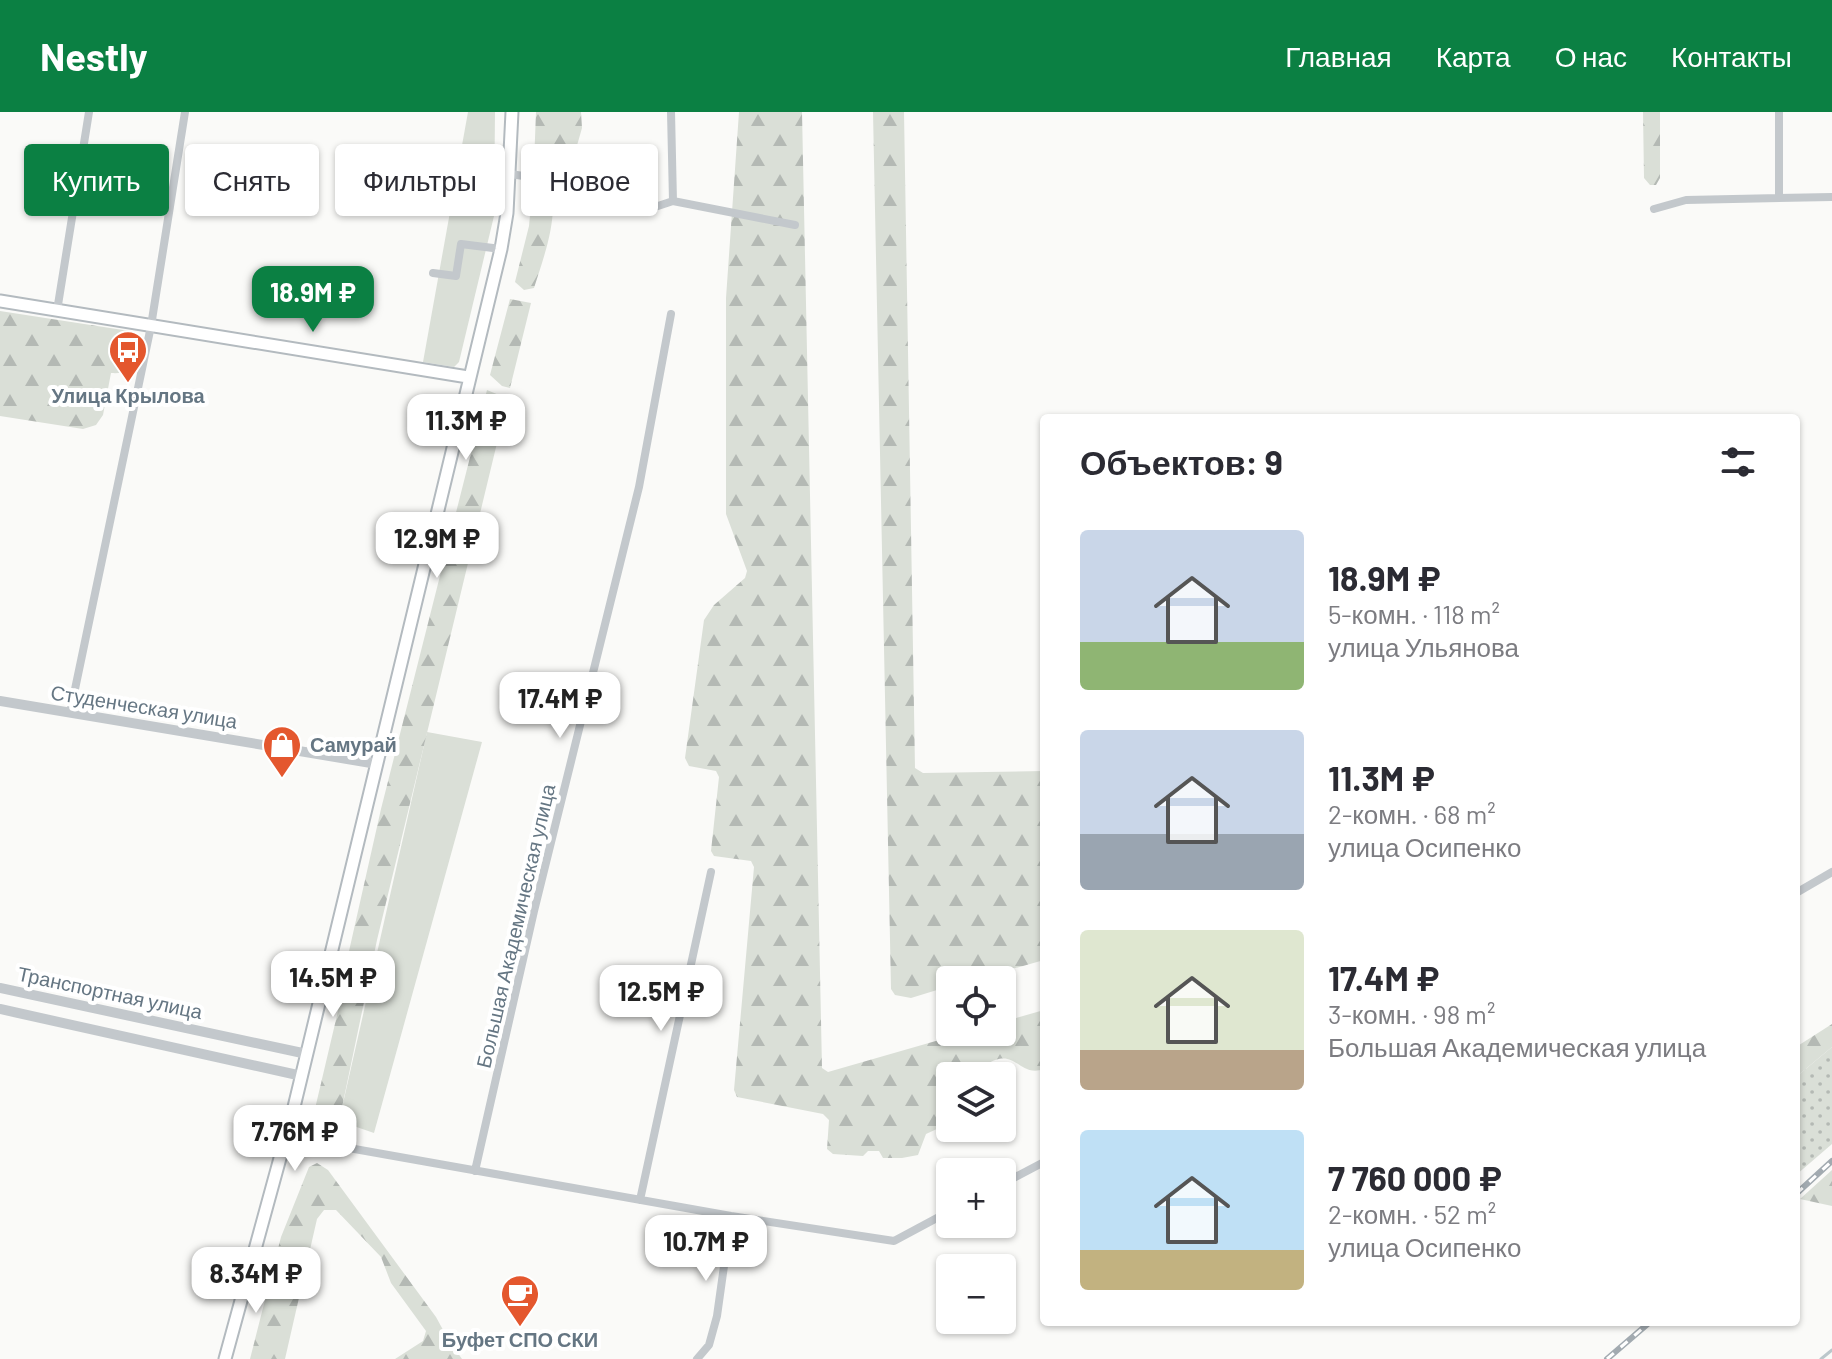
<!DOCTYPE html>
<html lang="ru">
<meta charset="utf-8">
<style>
body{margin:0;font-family:Barlow,sans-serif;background:#f2f2f3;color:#2b2b33;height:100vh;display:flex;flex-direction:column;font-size:30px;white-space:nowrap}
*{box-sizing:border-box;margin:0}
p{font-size:26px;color:#7c7c81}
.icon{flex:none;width:44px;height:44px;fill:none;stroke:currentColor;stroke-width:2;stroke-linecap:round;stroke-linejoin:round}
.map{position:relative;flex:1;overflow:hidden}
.sheet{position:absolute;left:1040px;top:302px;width:760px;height:912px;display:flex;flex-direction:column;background:#fff;border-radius:8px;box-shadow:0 2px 6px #0004}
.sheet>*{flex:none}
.banner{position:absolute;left:24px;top:32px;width:760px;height:72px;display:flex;gap:16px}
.controls{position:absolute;left:936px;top:854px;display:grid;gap:16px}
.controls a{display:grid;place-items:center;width:80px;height:80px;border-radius:8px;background:#fff;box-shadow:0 2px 6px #0004;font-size:40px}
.price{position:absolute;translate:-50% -68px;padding:0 18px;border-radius:16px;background:#fff;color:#222;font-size:26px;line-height:52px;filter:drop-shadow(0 2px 4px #0008)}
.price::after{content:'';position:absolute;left:50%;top:48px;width:24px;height:18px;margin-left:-12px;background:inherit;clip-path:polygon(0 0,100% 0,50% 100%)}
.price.selected{background:#0b8043;color:#fff}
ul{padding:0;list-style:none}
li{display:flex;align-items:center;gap:24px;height:200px;padding:0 40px}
li span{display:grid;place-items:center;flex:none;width:224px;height:160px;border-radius:8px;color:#555}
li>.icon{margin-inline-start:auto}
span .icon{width:96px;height:96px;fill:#fffc;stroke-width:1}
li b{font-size:34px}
h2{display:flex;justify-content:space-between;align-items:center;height:96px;padding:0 40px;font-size:34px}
.pill{padding:0 28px;border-radius:8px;background:#fff;box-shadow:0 2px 6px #0004;font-size:28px;line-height:72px}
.pill.selected{background:#0b8043;color:#fff}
header{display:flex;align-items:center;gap:48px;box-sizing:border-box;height:112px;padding:0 40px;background:#0b8043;color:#fff}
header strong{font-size:38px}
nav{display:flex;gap:44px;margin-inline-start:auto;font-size:28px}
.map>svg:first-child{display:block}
.grass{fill:#dadfd7}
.forest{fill:url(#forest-firs)}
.garden{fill:url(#garden-dots)}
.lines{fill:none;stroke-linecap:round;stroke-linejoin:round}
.stream{stroke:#bbc7cb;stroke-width:3}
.secondary-casing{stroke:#b3babf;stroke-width:15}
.minor{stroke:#c3c8cc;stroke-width:8}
.tertiary{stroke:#c3c8cc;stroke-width:10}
.secondary{stroke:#fff;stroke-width:11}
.rail-casing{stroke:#a2aab0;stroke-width:6}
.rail{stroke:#fff;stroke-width:3;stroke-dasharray:9;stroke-linecap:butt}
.labels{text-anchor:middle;stroke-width:8;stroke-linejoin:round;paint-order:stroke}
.poi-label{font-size:20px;font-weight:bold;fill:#657683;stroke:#fff}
.street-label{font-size:20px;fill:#657683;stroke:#fff}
</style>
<header>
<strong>Nestly</strong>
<nav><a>Главная</a><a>Карта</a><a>О нас</a><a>Контакты</a></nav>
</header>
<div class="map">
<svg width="1832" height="1247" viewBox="0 0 1832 1247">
<defs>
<pattern id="forest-firs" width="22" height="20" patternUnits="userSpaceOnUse" patternTransform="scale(2)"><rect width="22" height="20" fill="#dadfd7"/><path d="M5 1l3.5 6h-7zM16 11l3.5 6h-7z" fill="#b4b9b4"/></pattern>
<pattern id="garden-dots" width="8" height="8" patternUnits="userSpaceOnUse" patternTransform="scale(2)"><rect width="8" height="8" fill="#dadfd7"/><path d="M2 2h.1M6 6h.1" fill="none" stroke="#b4b9b4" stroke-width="1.8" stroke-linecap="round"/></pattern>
</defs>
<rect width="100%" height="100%" fill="#fafaf8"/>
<!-- grass -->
<path class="grass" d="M468,0H495L494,104L459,250L454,255L423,250Z
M427,620L482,630L374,1021L339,1009Z"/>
<!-- forest -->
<path class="forest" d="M536,0H581L582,16L572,51L551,59L540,60L534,52Z
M739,0H802L822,956L828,960L967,920H1002V910L1044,898V957C1018,966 1016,934 987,952L983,964H950V1011L926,1022L918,1043L902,1046H883L879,1039H868L863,1044L833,1042L827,1037L829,1008L823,1002L737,985L734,978L754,755L751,749L714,744L711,739L719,665L716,659L689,654L685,646L704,508L714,493L745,466L747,459L726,402V186Z
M873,0H904L915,656L923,661L1044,659V848L973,868H950V874L911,886L895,883L891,877Z
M1643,0H1660V66L1656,73H1650L1644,66Z
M533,70L551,72C558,108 545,141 534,176L524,178L515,170L529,114Z
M510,187L531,191L510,276L502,274L490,263Z
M0,199L136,220C152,245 139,263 111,261L103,303L96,313L83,317L0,304Z
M487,278L499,283L505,298L377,828L336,1024L310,1018L342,882L351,880L358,854L347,848L381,697Z
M1832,912V935L1796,965V935Z
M317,1051L328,1058L436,1205L448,1227L462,1247H395L423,1229L426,1219L391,1171L381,1145L336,1098H324L317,1107L285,1247H250L281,1125L309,1055Z
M1832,1058V1094L1800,1087Z"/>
<!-- garden -->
<path class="garden" d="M1832,935V1032L1796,1063V965Z"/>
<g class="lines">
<!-- stream -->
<path class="stream" d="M1821,1247L1832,1238"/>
<!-- secondary casing -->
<g class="secondary-casing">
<path id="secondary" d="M0,189L468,265
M225,1247L294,995L501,137L507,101L512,0"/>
</g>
<!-- minor -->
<path class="minor" d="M1779,0V86
M510,62L551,68L575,85L606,95H655L673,89L671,0
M673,89L795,113
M1654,97L1686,88L1832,85
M433,161L456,164L461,132L501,137
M57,199L89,0
M70,601L151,214L185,0
M1796,781L1832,760
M287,1025L731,1104L894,1129L950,1099
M475,1059L534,799L639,375L671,202
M1002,1072L1044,1050
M640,1088L711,760
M697,1247L709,1233L717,1204L731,1104"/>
<!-- tertiary -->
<path class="tertiary" d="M0,589L377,652
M0,876L307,942
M0,897L302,964"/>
<!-- secondary -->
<use href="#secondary" class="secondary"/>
<!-- rail casing -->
<g class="rail-casing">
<path id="rail" d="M1796,1082L1832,1049
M1607,1247L1650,1210"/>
</g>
<!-- rail -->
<use href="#rail" class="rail"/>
</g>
<!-- icons -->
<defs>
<g id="bus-pin" transform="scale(2)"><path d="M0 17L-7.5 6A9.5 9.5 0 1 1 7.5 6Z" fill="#e4572e" stroke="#fff"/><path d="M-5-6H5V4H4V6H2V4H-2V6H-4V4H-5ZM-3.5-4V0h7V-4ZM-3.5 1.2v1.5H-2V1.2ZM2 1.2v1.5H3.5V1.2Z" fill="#fff"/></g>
<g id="shop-pin" transform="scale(2)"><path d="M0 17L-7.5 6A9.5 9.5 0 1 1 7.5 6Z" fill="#e4572e" stroke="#fff"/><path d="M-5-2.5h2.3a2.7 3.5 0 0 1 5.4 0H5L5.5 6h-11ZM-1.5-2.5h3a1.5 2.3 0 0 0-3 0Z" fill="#fff"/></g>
<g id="cafe-pin" transform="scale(2)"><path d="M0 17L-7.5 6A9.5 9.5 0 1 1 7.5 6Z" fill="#e4572e" stroke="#fff"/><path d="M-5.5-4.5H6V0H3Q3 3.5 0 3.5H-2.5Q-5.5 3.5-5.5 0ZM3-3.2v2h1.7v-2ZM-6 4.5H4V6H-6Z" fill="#fff"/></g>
</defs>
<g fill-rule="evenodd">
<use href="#bus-pin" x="128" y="238"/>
<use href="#shop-pin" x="282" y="633"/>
<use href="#cafe-pin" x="520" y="1182"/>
</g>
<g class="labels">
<!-- poi labels -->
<g class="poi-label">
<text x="128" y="291">Улица Крылова</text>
<text x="310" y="640" text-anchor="start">Самурай</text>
<text x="520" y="1235">Буфет СПО СКИ</text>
</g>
<!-- street labels -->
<g class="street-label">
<text transform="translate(144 595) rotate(9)" y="7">Студенческая улица</text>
<text transform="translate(516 814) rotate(-77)" y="7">Большая Академическая улица</text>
<text transform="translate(110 881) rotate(12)" y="7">Транспортная улица</text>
</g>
</g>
</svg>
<div class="controls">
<a><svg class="icon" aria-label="locate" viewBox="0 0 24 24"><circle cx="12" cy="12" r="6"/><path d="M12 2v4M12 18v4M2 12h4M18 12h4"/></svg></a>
<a><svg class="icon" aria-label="layers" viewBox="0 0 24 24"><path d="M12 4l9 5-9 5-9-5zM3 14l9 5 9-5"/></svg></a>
<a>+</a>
<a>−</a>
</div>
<b class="price selected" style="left:313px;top:222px">18.9M ₽</b>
<b class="price" style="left:466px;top:350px">11.3M ₽</b>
<b class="price" style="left:437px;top:468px">12.9M ₽</b>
<b class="price" style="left:560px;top:628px">17.4M ₽</b>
<b class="price" style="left:333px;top:907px">14.5M ₽</b>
<b class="price" style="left:661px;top:921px">12.5M ₽</b>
<b class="price" style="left:295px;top:1061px">7.76M ₽</b>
<b class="price" style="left:706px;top:1171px">10.7M ₽</b>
<b class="price" style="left:256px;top:1203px">8.34M ₽</b>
<div class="banner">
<a class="pill selected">Купить</a>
<a class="pill">Снять</a>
<a class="pill">Фильтры</a>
<a class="pill">Новое</a>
</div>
<section class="sheet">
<h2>Объектов: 9<svg class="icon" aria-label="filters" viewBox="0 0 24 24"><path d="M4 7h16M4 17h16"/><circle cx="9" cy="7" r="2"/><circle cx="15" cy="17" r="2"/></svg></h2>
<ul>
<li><span style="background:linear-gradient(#c9d6e8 70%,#8fb573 0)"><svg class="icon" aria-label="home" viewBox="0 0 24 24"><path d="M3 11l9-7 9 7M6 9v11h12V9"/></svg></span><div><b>18.9M ₽</b><p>5-комн. · 118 m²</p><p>улица Ульянова</p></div></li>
<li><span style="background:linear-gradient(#c9d6e8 65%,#9aa5b1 0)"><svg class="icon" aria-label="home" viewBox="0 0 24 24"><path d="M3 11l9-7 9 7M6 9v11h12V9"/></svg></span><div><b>11.3M ₽</b><p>2-комн. · 68 m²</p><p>улица Осипенко</p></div></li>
<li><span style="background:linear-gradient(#dfe7d0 75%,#b9a48a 0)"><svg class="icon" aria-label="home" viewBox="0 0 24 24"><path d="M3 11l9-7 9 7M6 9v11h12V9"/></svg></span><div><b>17.4M ₽</b><p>3-комн. · 98 m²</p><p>Большая Академическая улица</p></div></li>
<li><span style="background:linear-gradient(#bfe0f5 75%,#c2b280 0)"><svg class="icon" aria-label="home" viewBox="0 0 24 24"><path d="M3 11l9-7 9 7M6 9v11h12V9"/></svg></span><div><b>7 760 000 ₽</b><p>2-комн. · 52 m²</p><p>улица Осипенко</p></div></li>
</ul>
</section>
</div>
